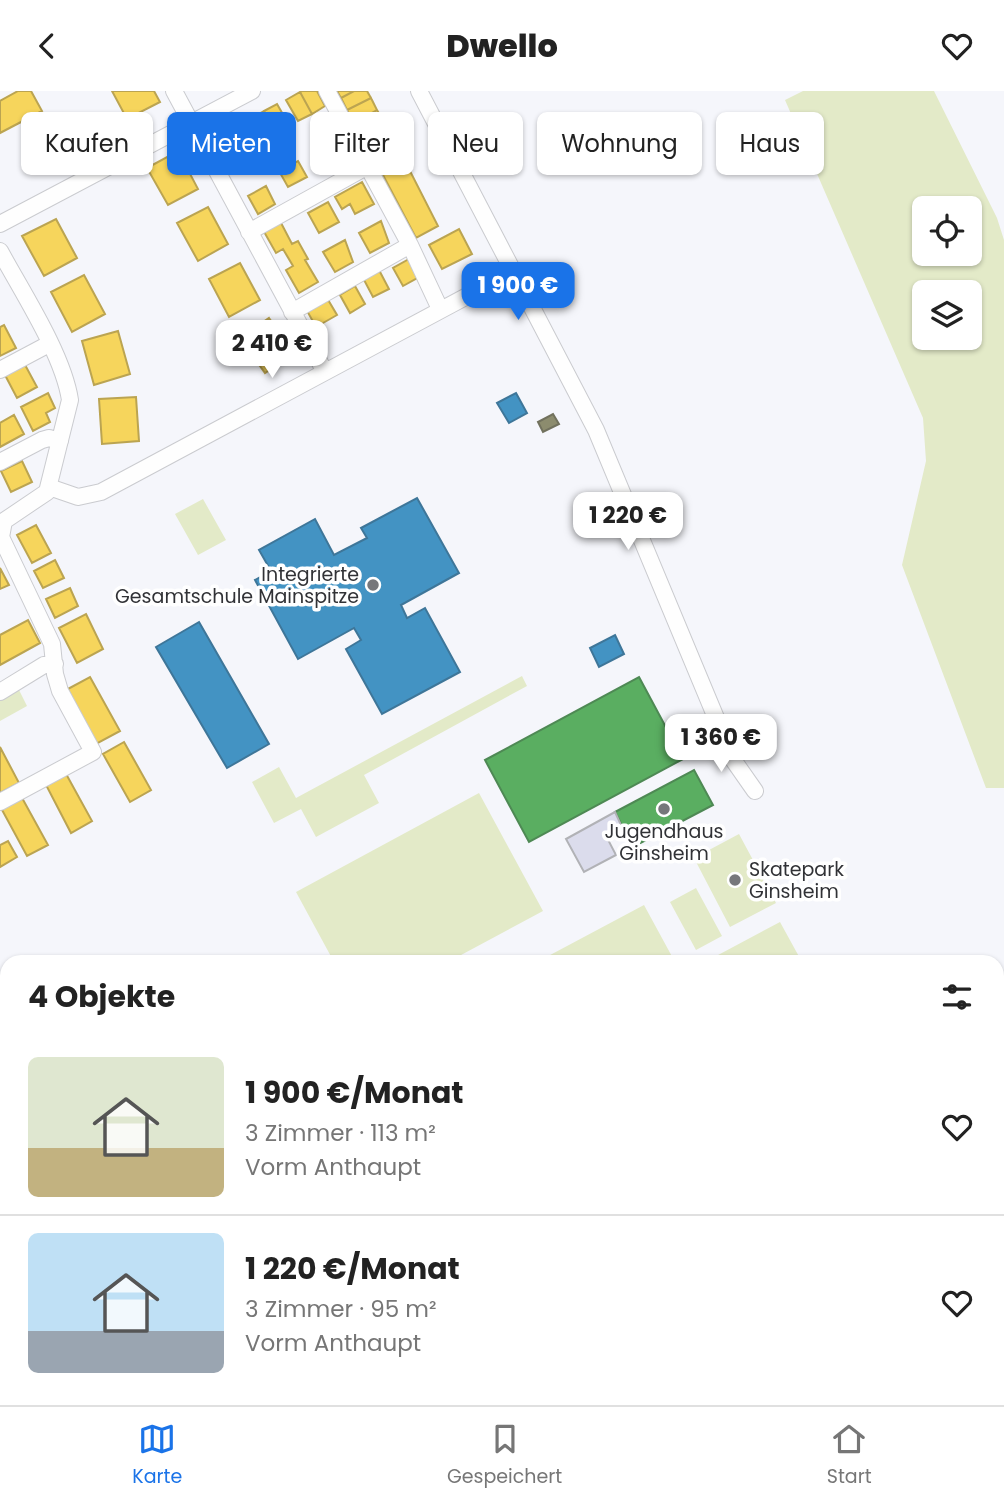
<!DOCTYPE html>
<html lang="de">
<meta charset="utf-8">
<style>
body{margin:0;font-family:Poppins,sans-serif;background:#f6f6f6;color:#222;height:100vh;display:flex;flex-direction:column;font-size:26px;white-space:nowrap}
*{box-sizing:border-box;margin:0}
p{font-size:23px;color:#767676}
.icon{flex:none;width:38px;height:38px;fill:none;stroke:currentColor;stroke-width:2;stroke-linecap:round;stroke-linejoin:round}
.map{position:relative;flex:1;overflow:hidden}
.panel{position:absolute;left:0px;top:864px;width:1004px;height:450px;display:flex;flex-direction:column;background:#fff;border-radius:21px 21px 0 0;box-shadow:0 2px 5px #0004}
.panel>*{flex:none}
.hud{position:absolute;left:21px;top:21px;width:962px;height:63px;display:flex;gap:14px}
.tools{position:absolute;left:912px;top:105px;display:grid;gap:14px}
.tools a{display:grid;place-items:center;width:70px;height:70px;border-radius:10px;background:#fff;box-shadow:0 2px 5px #0004;font-size:35px}
.price{position:absolute;translate:-50% -60px;padding:0 16px;border-radius:14px;background:#fff;color:#222;font-size:23px;line-height:46px;filter:drop-shadow(0 2px 4px #0008)}
.price::after{content:'';position:absolute;left:50%;top:42px;width:21px;height:16px;margin-left:-10px;background:inherit;clip-path:polygon(0 0,100% 0,50% 100%)}
.price.selected{background:#1a73e8;color:#fff}
ul{padding:0;list-style:none}
li{display:flex;align-items:center;gap:21px;height:175px;padding:0 28px}
li+li{border-top:2px solid #e0e0e0}
li span{display:grid;place-items:center;flex:none;width:196px;height:140px;border-radius:10px;color:#555}
li>.icon{margin-inline-start:auto}
span .icon{width:84px;height:84px;fill:#fffc;stroke-width:1}
li b{font-size:30px}
h2{display:flex;justify-content:space-between;align-items:center;height:84px;padding:0 28px;font-size:30px}
.chip{padding:0 24px;border-radius:10px;background:#fff;box-shadow:0 2px 5px #0004;font-size:24px;line-height:63px}
.chip.selected{background:#1a73e8;color:#fff}
header{display:flex;justify-content:space-between;align-items:center;height:91px;padding:0 28px;background:#fff;font-size:32px;font-weight:800}
.dock{display:flex;justify-content:space-around;align-items:center;height:98px;border-top:2px solid #e0e0e0;background:#fff;font-size:19px;color:#767676}
.dock a{display:grid;justify-items:center;gap:4px}
.dock .selected{color:#1a73e8}
.map>svg:first-child{display:block}
.green{fill:#e3eac8;fill-rule:evenodd}
.homes{fill:#f6d55c;stroke:#bba451;stroke-width:2}
.schools{fill:#4393c3;stroke:#3e7699;stroke-width:2}
.public{fill:#5aae61;stroke:#4e8954;stroke-width:2}
.industry{fill:#8c8c6e;stroke:#71715d;stroke-width:2}
.building{fill:#dbdcec;stroke:#b1b2b6;stroke-width:2}
.lines{fill:none;stroke-linecap:round;stroke-linejoin:round}
.street-casing{stroke:#cacbcf;stroke-width:18}
.secondary-casing{stroke:#cacbcf;stroke-width:23}
.highway-casing{stroke:#cacbcf;stroke-width:30}
.street{stroke:#fefefe;stroke-width:16}
.secondary{stroke:#fefefe;stroke-width:21}
.highway{stroke:#fefefe;stroke-width:28}
.poi-dot{fill:#76777b;stroke:#fff;stroke-width:2.5}
.labels{text-anchor:middle;stroke-width:7;stroke-linejoin:round;paint-order:stroke}
.poi-label{font-size:19px;fill:#313236;stroke:#fff;text-anchor:end}
</style>
<header><svg class="icon" aria-label="back" viewBox="0 0 24 24"><path d="M15 5l-7 7 7 7"/></svg>Dwello<svg class="icon" aria-label="heart" viewBox="0 0 24 24"><path d="M12 20l-8-8c-3-5 5-10 8-4 3-6 11-1 8 4z"/></svg></header>
<div class="map">
<svg width="1004" height="1314" viewBox="0 0 1004 1314">
<rect width="100%" height="100%" fill="#f5f6fb"/>
<!-- green -->
<path class="green" d="M803,0H934L997,127L1004,149V697H986L902,474L926,370L923,327L785,9ZM924,117H970V163H924ZM924,201H970V247H924Z
M203,408L226,449L198,464L175,423Z
M522,585L527,595L364,684L379,712L316,746L301,718L274,732L252,691L279,676L296,707Z
M18,597L27,615L0,630V607Z
M479,702L543,820L448,871H334L296,801Z
M739,743L776,812L730,836L694,767Z
M696,797L722,845L696,859L670,811Z
M644,814L675,871H537Z
M780,831L802,871H705Z
M188,1307H238L243,1314H191Z
M253,1307H525L513,1314H258Z"/>
<!-- homes -->
<path class="homes" d="M18,0H31L42,20L0,42V10Z
M112,0H154L160,11L127,28Z
M302,0H317L325,15L312,23L300,1Z
M337,0H354L341,7Z
M354,0H367L371,7L347,19L341,7Z
M300,1L312,23L298,30L286,9Z
M371,7L377,19L354,32L347,19Z
M277,13L289,34L276,42L264,20Z
M377,19L384,31L360,44L354,32Z
M264,20L276,42L262,49L250,28Z
M384,31L390,44L367,56L360,44Z
M241,32L253,53L240,61L228,39Z
M228,39L240,61L227,68L214,47Z
M333,50L342,67L323,77L314,60Z
M178,60L198,98L168,114L147,77Z
M298,70L307,86L288,96L279,80Z
M400,76L403,81L409,78L438,135L416,147L383,84Z
M362,91L374,113L355,123L350,113L342,118L335,106Z
M266,95L275,113L258,123L248,105Z
M328,111L339,131L319,142L308,122Z
M208,116L228,153L198,170L177,132Z
M56,128L77,167L44,185L22,145Z
M280,130L292,153L298,150L308,168L305,169L318,191L299,202L286,179L293,175L283,158L276,162L263,139Z
M381,130L389,152L370,162L359,142Z
M459,138L472,163L442,178L429,154Z
M345,149L353,171L335,181L323,161Z
M409,168L419,186L403,195L393,177Z
M240,172L260,209L229,226L209,188Z
M379,179L389,198L373,206L363,187Z
M84,184L105,223L72,241L51,201Z
M355,195L365,213L350,222L340,204Z
M327,207L337,224L316,236L306,218Z
M269,227L294,262L265,282L240,247Z
M4,234L16,257L0,265V236Z
M118,240L130,283L94,294L82,250Z
M24,272L37,296L17,307L5,284Z
M48,302L55,317L46,322L50,331L33,340L21,316Z
M136,306L139,350L102,353L99,308Z
M14,324L24,343L0,356V332Z
M22,370L32,391L11,401L1,380Z
M36,434L51,462L32,472L17,444Z
M55,469L64,487L43,497L34,480Z
M0,477L9,494L0,498Z
M70,497L78,515L55,527L46,508Z
M86,523L103,558L77,572L59,537Z
M28,529L40,552L0,574V544Z
M90,586L120,640L96,653L66,599Z
M124,651L151,699L130,711L103,663Z
M0,656L19,692L0,702Z
M65,681L92,730L71,742L45,692Z
M21,705L48,754L27,765L1,717Z
M8,750L17,766L0,776V754Z"/>
<!-- schools -->
<path class="schools" d="M516,302L527,322L509,332L497,312Z
M417,407L459,482L401,514L407,527L425,517L460,581L382,623L346,558L361,549L354,537L298,568L255,489L271,480L259,459L315,428L334,464L367,447L361,437Z
M199,531L269,653L227,677L156,556Z
M615,544L624,563L599,576L590,557Z"/>
<!-- public -->
<path class="public" d="M639,586L683,668L529,751L485,669Z
M694,679L713,714L633,756L615,721Z"/>
<!-- industry -->
<path class="industry" d="M553,323L559,333L543,341L538,331Z"/>
<!-- building -->
<path class="building" d="M615,721L621,734L605,743L616,764L584,781L566,748Z
M7,1239V1261L0,1263V1241Z
M11,1307H47L28,1314H0V1311Z"/>
<g class="lines">
<!-- street casing -->
<g class="street-casing">
<path id="street" d="M174,0L325,281
M327,0L410,154L440,218
M419,0L596,339L734,670L755,700
M0,133L252,0
M249,141L368,75
M0,160C22,201 63,263 70,309L47,401L4,430L1,446L52,553L55,583L60,600L93,661L0,711
M292,221L410,154
M0,279L49,253
M0,371L42,349L49,347L60,350
M49,396L78,406L101,401L512,181
M0,601L44,574L55,573
M904,1307L906,1314"/>
</g>
<!-- secondary casing -->
<g class="secondary-casing">
<path id="secondary" d="M170,1307L173,1314"/>
</g>
<!-- highway casing -->
<g class="highway-casing">
<path id="highway" d="M0,1002L7,1006
M998,1089L1004,1085
M998,1122L1004,1118
M859,1307L864,1314
M565,1314L578,1307
M625,1314L636,1307
M683,1314L695,1307"/>
</g>
<!-- street -->
<use href="#street" class="street"/>
<!-- secondary -->
<use href="#secondary" class="secondary"/>
<!-- highway -->
<use href="#highway" class="highway"/>
</g>
<!-- markers -->
<g class="poi-dot">
<circle cx="373" cy="494" r="7"/>
<circle cx="664" cy="718" r="7"/>
<circle cx="735" cy="789" r="7"/>
</g>
<g class="labels">
<!-- poi labels -->
<g class="poi-label">
<text x="359" y="490">Integrierte<tspan x="359" dy="22">Gesamtschule Mainspitze</tspan></text>
<text x="664" y="747" text-anchor="middle">Jugendhaus<tspan x="664" dy="22">Ginsheim</tspan></text>
<text x="749" y="785" text-anchor="start">Skatepark<tspan x="749" dy="22">Ginsheim</tspan></text>
</g>
</g>
</svg>
<div class="tools">
<a><svg class="icon" aria-label="locate" viewBox="0 0 24 24"><circle cx="12" cy="12" r="6"/><path d="M12 2v4M12 18v4M2 12h4M18 12h4"/></svg></a>
<a><svg class="icon" aria-label="layers" viewBox="0 0 24 24"><path d="M12 4l9 5-9 5-9-5zM3 14l9 5 9-5"/></svg></a>
</div>
<b class="price selected" style="left:518px;top:231px">1 900 €</b>
<b class="price" style="left:272px;top:289px">2 410 €</b>
<b class="price" style="left:628px;top:461px">1 220 €</b>
<b class="price" style="left:721px;top:683px">1 360 €</b>
<div class="hud">
<a class="chip">Kaufen</a>
<a class="chip selected">Mieten</a>
<a class="chip">Filter</a>
<a class="chip">Neu</a>
<a class="chip">Wohnung</a>
<a class="chip">Haus</a>
</div>
<section class="panel">
<h2>4 Objekte<svg class="icon" aria-label="filters" viewBox="0 0 24 24"><path d="M4 7h16M4 17h16"/><circle cx="9" cy="7" r="2"/><circle cx="15" cy="17" r="2"/></svg></h2>
<ul>
<li><span style="background:linear-gradient(#dfe7d0 65%,#c2b280 0)"><svg class="icon" aria-label="home" viewBox="0 0 24 24"><path d="M3 11l9-7 9 7M6 9v11h12V9"/></svg></span><div><b>1 900 €/Monat</b><p>3 Zimmer · 113 m²</p><p>Vorm Anthaupt</p></div><svg class="icon" aria-label="heart" viewBox="0 0 24 24"><path d="M12 20l-8-8c-3-5 5-10 8-4 3-6 11-1 8 4z"/></svg></li>
<li><span style="background:linear-gradient(#bfe0f5 70%,#9aa5b1 0)"><svg class="icon" aria-label="home" viewBox="0 0 24 24"><path d="M3 11l9-7 9 7M6 9v11h12V9"/></svg></span><div><b>1 220 €/Monat</b><p>3 Zimmer · 95 m²</p><p>Vorm Anthaupt</p></div><svg class="icon" aria-label="heart" viewBox="0 0 24 24"><path d="M12 20l-8-8c-3-5 5-10 8-4 3-6 11-1 8 4z"/></svg></li>
</ul>
</section>
</div>
<nav class="dock">
<a class="selected"><svg class="icon" aria-label="map" viewBox="0 0 24 24"><path d="M3 6l6-2 6 2 6-2v14l-6 2-6-2-6 2zM9 4v14M15 6v14"/></svg>Karte</a>
<a><svg class="icon" aria-label="saved" viewBox="0 0 24 24"><path d="M7 4h10v16l-5-4-5 4z"/></svg>Gespeichert</a>
<a><svg class="icon" aria-label="home" viewBox="0 0 24 24"><path d="M3 11l9-7 9 7M6 9v11h12V9"/></svg>Start</a>
</nav>
